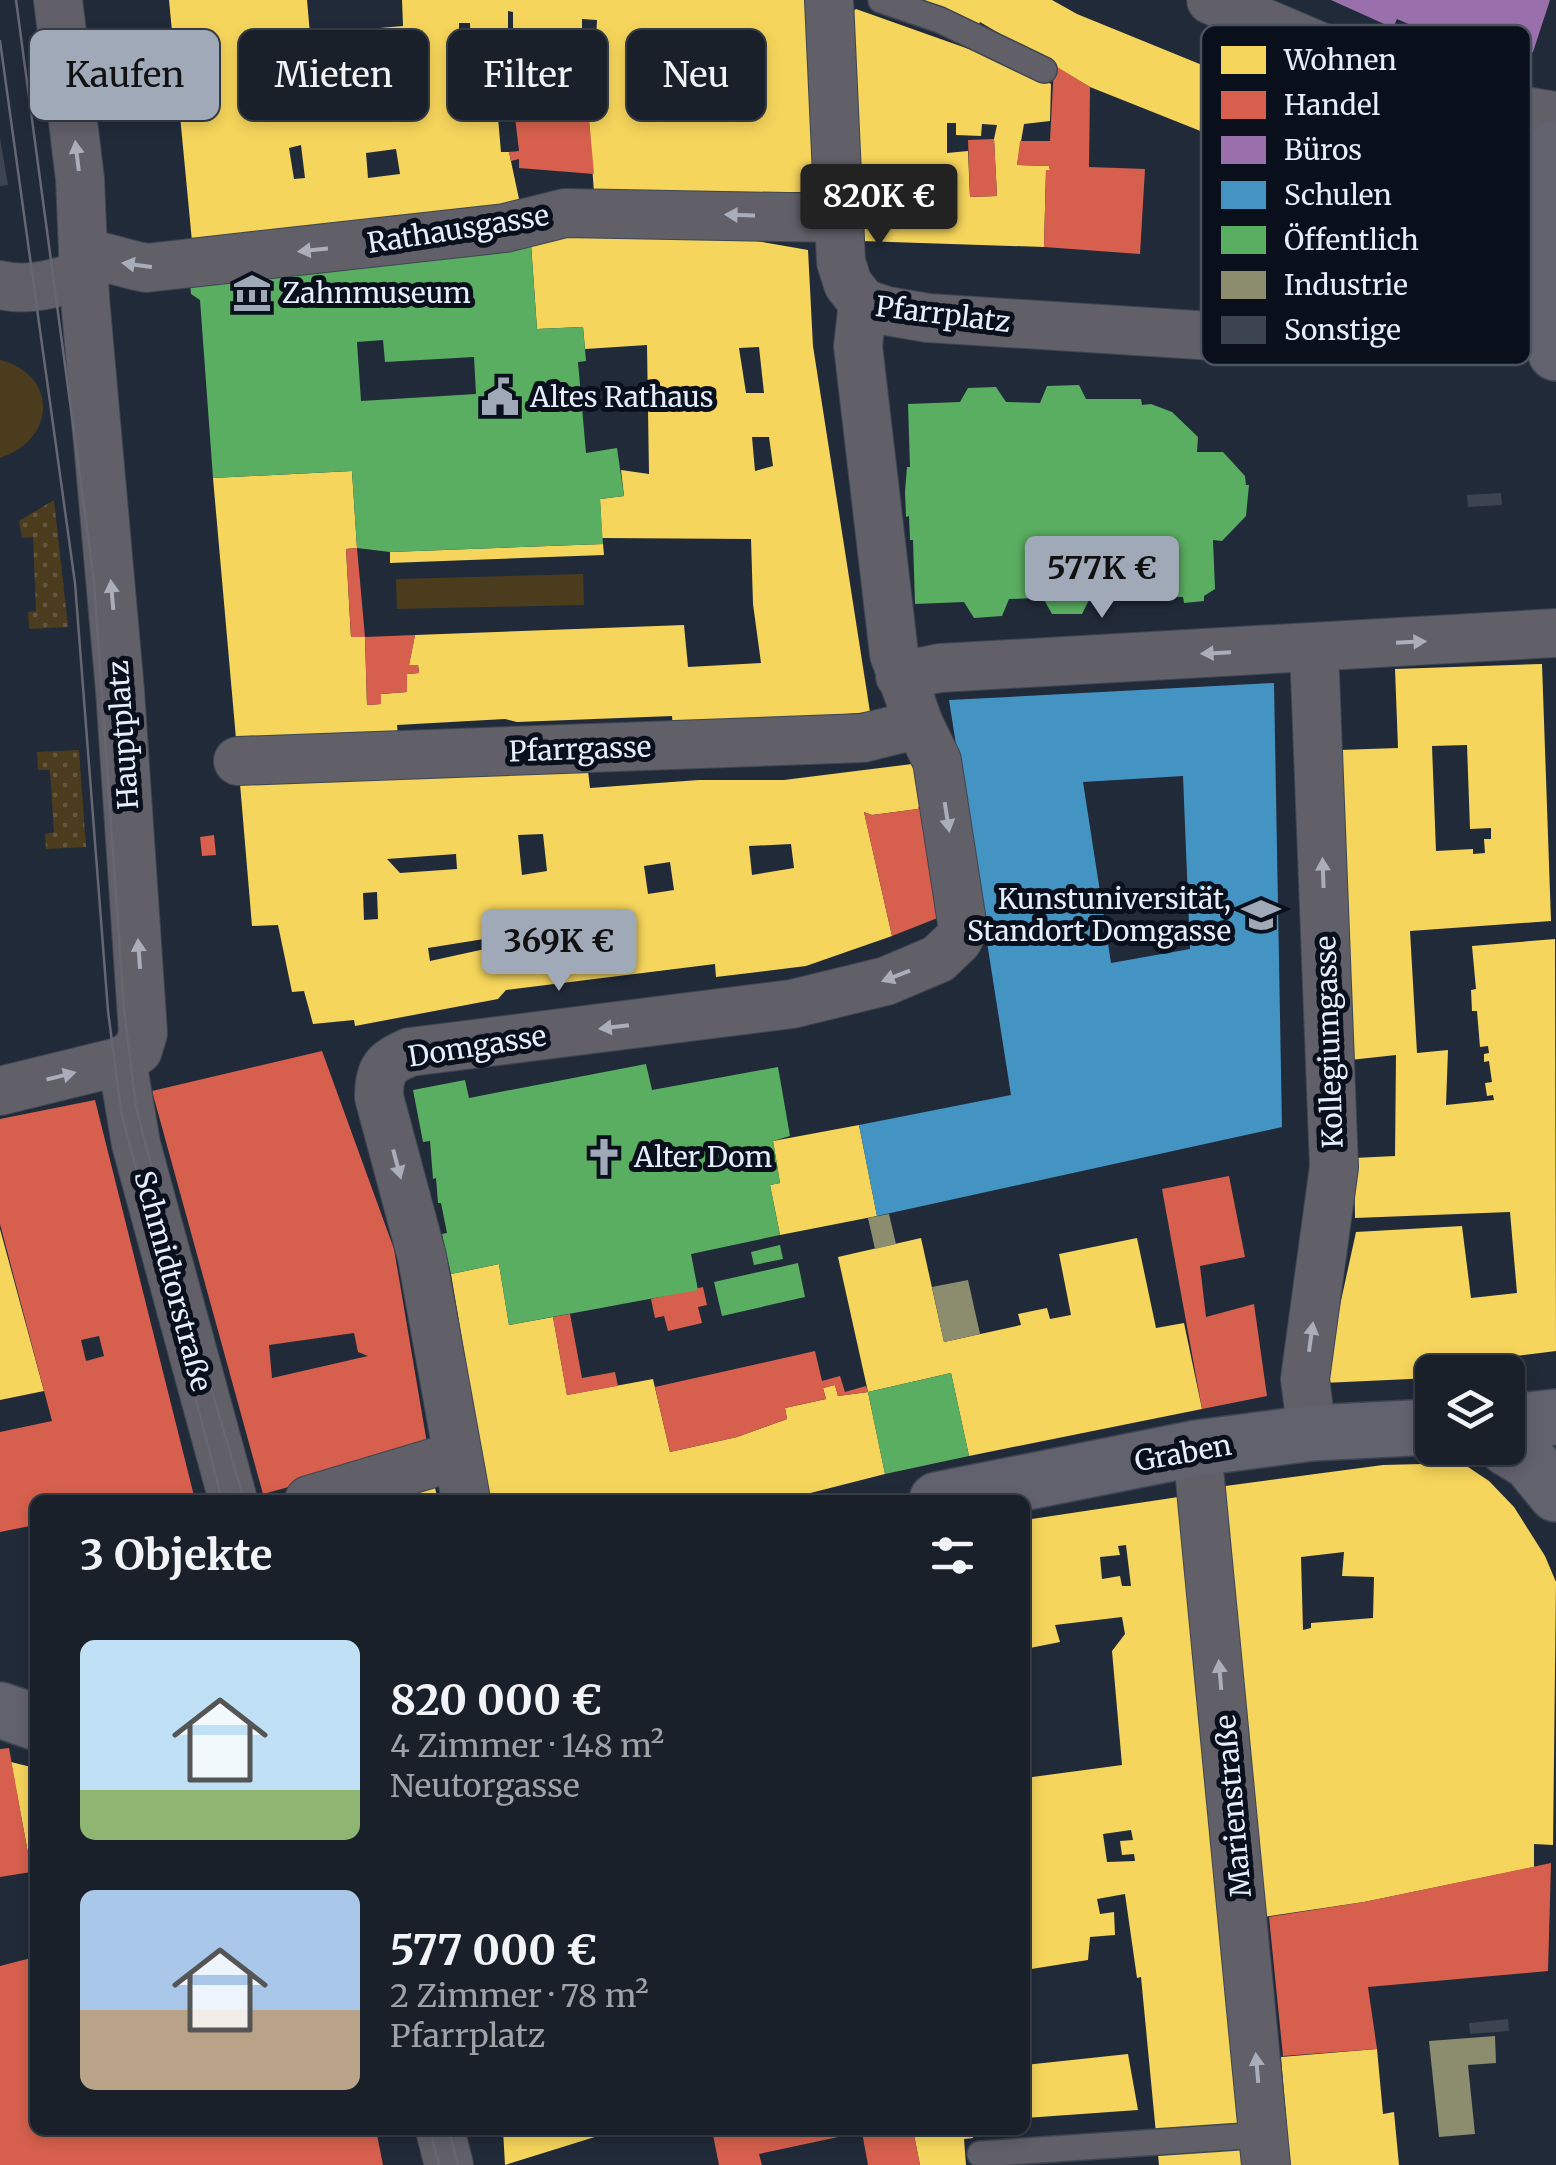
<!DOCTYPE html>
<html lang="de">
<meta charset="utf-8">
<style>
body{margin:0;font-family:Merriweather,serif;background:#262d36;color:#f1f3f6;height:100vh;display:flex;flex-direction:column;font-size:38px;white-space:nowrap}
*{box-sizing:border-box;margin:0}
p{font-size:32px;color:#9fa3a8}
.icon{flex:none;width:55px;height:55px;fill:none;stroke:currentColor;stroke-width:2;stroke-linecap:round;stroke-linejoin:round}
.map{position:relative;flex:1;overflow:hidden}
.panel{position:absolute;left:30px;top:1495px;width:1000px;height:640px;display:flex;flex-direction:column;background:#19202a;border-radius:15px;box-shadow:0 5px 15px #0003,0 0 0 2px #373e47}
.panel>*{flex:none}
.banner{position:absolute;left:30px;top:30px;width:1000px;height:90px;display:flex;gap:20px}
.controls{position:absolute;left:1415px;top:1355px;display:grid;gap:20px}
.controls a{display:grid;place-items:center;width:110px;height:110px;border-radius:15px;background:#19202a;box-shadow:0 5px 15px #0003,0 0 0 2px #373e47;font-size:50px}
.price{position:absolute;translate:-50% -85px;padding:0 22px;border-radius:10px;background:#a0a9b8;color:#111;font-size:32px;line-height:65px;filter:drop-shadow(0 2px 5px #0008)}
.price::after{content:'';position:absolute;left:50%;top:60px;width:30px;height:22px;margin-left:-15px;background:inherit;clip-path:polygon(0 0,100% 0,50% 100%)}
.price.active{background:#222;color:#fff}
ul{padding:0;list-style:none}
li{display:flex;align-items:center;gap:30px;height:250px;padding:0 50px}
li span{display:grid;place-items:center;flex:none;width:280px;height:200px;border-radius:15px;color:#555}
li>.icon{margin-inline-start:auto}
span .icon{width:120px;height:120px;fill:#fffc;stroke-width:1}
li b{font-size:42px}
h2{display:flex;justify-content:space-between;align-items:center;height:120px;padding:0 50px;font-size:42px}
.tag{padding:0 35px;border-radius:15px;background:#19202a;box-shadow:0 5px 15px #0003,0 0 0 2px #373e47;font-size:35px;line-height:90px}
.tag.active{background:#a0a9b8;color:#111}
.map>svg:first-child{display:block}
.grass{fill:#4c3c1e}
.park{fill:url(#park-dots)}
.homes{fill:#f6d55c;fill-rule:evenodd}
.shops{fill:#d6604d;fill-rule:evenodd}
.offices{fill:#9970ab}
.schools{fill:#4393c3;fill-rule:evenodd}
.public{fill:#5aae61;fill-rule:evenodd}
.industry{fill:#8c8c6e}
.building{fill:#3c4450}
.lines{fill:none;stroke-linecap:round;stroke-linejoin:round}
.lane-casing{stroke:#3e4652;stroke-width:28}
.street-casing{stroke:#3e4652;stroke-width:50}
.secondary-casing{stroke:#3e4652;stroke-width:58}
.lane{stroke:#615f68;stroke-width:25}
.street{stroke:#615f68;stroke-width:48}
.secondary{stroke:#62616e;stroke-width:55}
.tram{stroke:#666772;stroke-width:2.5}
.oneway{fill:#aaaeba}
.labels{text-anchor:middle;stroke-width:10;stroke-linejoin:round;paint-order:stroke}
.street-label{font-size:28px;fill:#e5eefd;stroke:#09101c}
.poi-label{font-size:28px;fill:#e5eefd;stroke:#09101c;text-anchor:start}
.key{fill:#09101c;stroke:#4b5360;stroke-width:2.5}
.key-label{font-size:28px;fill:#e5eefd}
</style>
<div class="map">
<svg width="1556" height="2165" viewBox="0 0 1556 2165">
<defs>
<pattern id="park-dots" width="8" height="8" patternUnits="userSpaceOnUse" patternTransform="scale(2.5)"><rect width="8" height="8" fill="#4c3c1e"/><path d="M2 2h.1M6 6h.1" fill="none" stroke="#665840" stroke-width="1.8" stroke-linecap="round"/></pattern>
</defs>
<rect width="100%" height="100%" fill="#212a38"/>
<!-- grass -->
<path class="grass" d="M0,360C59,375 56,440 0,458Z
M583,574L584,605L397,609L396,579Z"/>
<!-- park -->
<path class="park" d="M54,500L68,627L29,629L28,612L36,611L33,537L22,538L19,521Z
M79,750L86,847L46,849L45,834L54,832L50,770H38L37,752Z"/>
<!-- homes -->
<path class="homes" d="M169,0H307L310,34L403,26L402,0H815L818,192L594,193L586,80L607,81V68L594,64L589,59L587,49L596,38L597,20L582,19V39L513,37V12L508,11V75H479L480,118H498L501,152H509L522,213L193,252ZM459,23H470L471,57H459ZM301,145L305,178L294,179L289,148ZM396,149L400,174L368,178L366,153Z
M906,0H1052L1077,14L1430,158H1478L1457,287L1276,274L1270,270L1264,257L1286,165L1090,87L980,22L976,30Z
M856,9L1011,64L1051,84L1050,121L1024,124L1017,165L1049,166L1050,170H1046L1044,247L861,241L845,17ZM947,123H956V135L981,136L982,124L997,125L994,139L997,196L970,197L968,151L947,153Z
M530,230L711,233L808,250L813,346L870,712L673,729L672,716L517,722L505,719L397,725L399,747L237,750L213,478L352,471L357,548L346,549L351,637H365L367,705L381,704V694L407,692V674L419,673L418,665H409L415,635L684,625L688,667L761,663L753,604L751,539L602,538L600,499L624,496L621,470L649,474L647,345L585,349L583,327L537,329ZM759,347L764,393H746L739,348ZM752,437H769L773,466L755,471Z
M603,544L604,555L390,563V552Z
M1542,664L1551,921L1410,931L1417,1053L1448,1050L1446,1105L1494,1100L1493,1095L1487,1096L1485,1083L1492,1082L1489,1061L1484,1062V1054L1489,1053L1488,1046L1480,1047L1477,1011H1472L1471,990L1476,989L1472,946L1555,939L1556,1351L1475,1361L1476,1372H1432V1378L1323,1383L1356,1232L1462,1226L1471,1298L1517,1293L1510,1212L1355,1218L1354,1158L1395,1156L1396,1055L1350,1060L1339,750L1398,748L1395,669ZM1467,745L1470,829L1491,828V839H1484L1485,853L1473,854V849L1436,851L1432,746Z
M912,764L919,771L924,794L918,809L872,815L864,812L892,936L806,966L716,977L715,964L506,990L498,999L355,1026L354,1020L313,1024L304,991L292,992L278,925L252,926L239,772L588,771L590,788L699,780H784ZM543,834L547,871L522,875L518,835ZM791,844L794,868L752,875L749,846ZM456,854L457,869L400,873L387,859ZM670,862L674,890L648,894L644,866ZM377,892L378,919L364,920L363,893ZM484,939L485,949L430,961L428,948Z
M859,1125L877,1216L780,1235L770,1185L780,1183L773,1141Z
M0,1229L44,1391L0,1400Z
M921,1238L944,1342L1021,1325L1018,1314L1047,1308L1050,1319L1071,1315L1059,1254L1137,1238L1156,1328L1184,1323L1202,1409L969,1456L951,1373L868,1392L885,1474L783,1500H489L451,1274L499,1264L509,1325L553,1317L567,1395L653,1379L670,1452L737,1437L787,1419L785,1408L826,1399L823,1388L835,1385L838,1396L868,1392L838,1257Z
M1462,1463L1489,1481L1514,1507L1545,1556L1556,1582L1553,1845L1534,1844V1867L1364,1902L1256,1918L1218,1487L1383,1465ZM1344,1552L1342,1576L1374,1577L1373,1618L1311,1623V1628L1303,1630L1301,1557Z
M434,1484L438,1500H378Z
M1185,1496L1246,2165H1159L1141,1977L1137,1978L1125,1894L1097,1899L1100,1914L1114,1912L1115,1935L1090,1937L1088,1960L1025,1970V1778L1122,1765L1112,1651L1125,1634L1122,1617L1055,1625L1060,1642L1025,1649V1520ZM1126,1545L1131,1586H1122L1120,1576L1102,1579L1100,1557L1120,1555L1118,1546ZM1131,1830L1133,1840L1120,1841L1122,1855L1134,1854L1135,1861L1107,1862L1103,1834Z
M11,1762L35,1768V1858L28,1853Z
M1377,2049L1383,2114L1394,2112L1399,2165H1290L1281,2057Z
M1128,2054L1138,2110L1025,2118V2065Z
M503,2130H614V2131L505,2165Z
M913,2130H972L973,2138L964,2139L966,2165H920Z"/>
<!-- shops -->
<path class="shops" d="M507,45L583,49L594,174L519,168V159L511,161L509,152L519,151L515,117L480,118L479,75H508Z
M1054,65L1090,87L1089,167L1145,169L1140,254L1044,247L1046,170H1050L1049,166L1017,165L1020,141H1050Z
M994,139L997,196L970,197L968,140Z
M357,548L365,637H351L346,549Z
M415,635L409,665H418L419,673L407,674V692L381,694V704L367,705L365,637Z
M923,795L945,915L892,936L864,812L872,815L918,809Z
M214,835L216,855L202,856L200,837Z
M322,1051L394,1249L428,1449L263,1494L152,1091ZM354,1333L358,1352L368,1356L272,1378L269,1345Z
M95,1100L195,1500H35V1525L0,1532V1432L52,1421L0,1224V1119ZM99,1336L104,1356L86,1361L81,1340Z
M1229,1176L1245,1257L1200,1266L1206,1317L1254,1304L1267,1396L1202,1409L1162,1189Z
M703,1287L707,1305L698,1307L702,1323L668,1331L664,1316L655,1318L651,1299Z
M570,1314L582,1378L615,1372L618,1386L567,1395L553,1317Z
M815,1351L822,1381L840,1376L845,1392L866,1386L868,1392L838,1396L835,1385L823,1388L826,1399L785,1408L787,1419L737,1437L670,1452L655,1387Z
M9,1748L28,1853L35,1858V1882L31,1872L0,1877V1749Z
M1551,1863L1548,1971L1368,1987L1377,2049L1283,2056L1269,1917L1364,1902Z
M35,1957V2130H376L383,2165H0V1966Z
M712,2130H913L920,2165H868L862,2132L759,2154L762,2165H719Z"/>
<!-- offices -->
<path class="offices" d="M1331,0H1550L1533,52L1499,64L1397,19L1393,28Z"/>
<!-- schools -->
<path class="schools" d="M1274,683L1282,1127L877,1216L859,1125L1011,1095L949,700ZM1183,776L1190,949L1111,963L1083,782Z"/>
<!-- public -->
<path class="public" d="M531,245L537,329L583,327L586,361L578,362L586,453L617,448L624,496L600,499L603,544L390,552L357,548L352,471L213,478L200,300L191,294L190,284ZM383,340L385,362L474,357L476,394L361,401L357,342Z
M1079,385L1086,399H1141L1142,405L1151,404L1172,412L1198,437L1197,452H1223L1245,476L1246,485H1249L1246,516L1222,541L1213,540L1215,589L1204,596V601L1184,603L1183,597L1090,598L1082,614H1052L1043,598L1009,599L1002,616L974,618L964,602L915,604L913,540H910L909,516L906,517L905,492L907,467H910L908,404L960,402L968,388L996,387L1006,402L1040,403L1047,386Z
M646,1064L652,1090L778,1067L790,1136L773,1141L780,1183L770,1185L780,1235L691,1254L698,1290L509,1325L499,1264L451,1274L442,1234L447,1233L441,1203H438L436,1178L433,1179L430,1141L423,1142L413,1090L465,1080L469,1098Z
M780,1245L783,1259L754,1265L751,1252Z
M798,1263L805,1297L722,1316L714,1282Z
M951,1373L969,1456L885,1474L868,1392Z"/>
<!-- industry -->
<path class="industry" d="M889,1214L896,1244L875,1249L868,1218Z
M968,1280L980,1334L944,1342L932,1287Z
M1495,2036L1496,2063L1468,2065L1475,2134L1439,2137L1429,2041Z"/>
<!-- building -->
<path class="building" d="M0,138L8,185L0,186Z
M1501,493L1502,505L1468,507L1467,495Z
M1508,2019L1509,2031L1470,2034L1469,2023Z"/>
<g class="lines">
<!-- lane casing -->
<g class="lane-casing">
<path id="lane" d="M881,0L940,20L1044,70
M980,2154L1263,2135"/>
</g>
<!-- street casing -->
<g class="street-casing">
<path id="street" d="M829,0L841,262L848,284L863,303
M1211,0L1426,92L1462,101L1556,116
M83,253C105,256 124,264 146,268L505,228L565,213L837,218
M0,285C27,292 58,283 83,275
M863,303L887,311L928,318L1276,340
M900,676L940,668L1556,633
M238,761L863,738L919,724
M122,1061L136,1144L233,1500
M0,1091L122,1061L138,1050L143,1033L120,691L85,298L80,179L58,0
M1312,1433L1305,1379L1334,1167L1314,648
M1197,1448L1266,2165
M309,1500L456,1456
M466,1500L422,1257L379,1097C379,1070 385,1062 410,1052L792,1004L886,981L938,959L958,940L963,929L937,761L919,724L894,654L858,346L863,303
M440,2130L449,2165"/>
</g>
<!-- secondary casing -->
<g class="secondary-casing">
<path id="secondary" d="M1556,148L1552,201L1556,353
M1508,1422L1556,1417
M1507,1448L1530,1462L1556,1494
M937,1500L1197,1448L1312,1433L1432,1427
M0,1710L35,1722"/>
</g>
<!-- lane -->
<use href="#lane" class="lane"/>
<!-- street -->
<use href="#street" class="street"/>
<!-- secondary -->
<use href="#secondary" class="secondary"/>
<!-- tram -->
<path class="tram" d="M16,0L94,581L124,1009L136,1107L194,1329L244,1500
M0,41L75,583L108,1011L121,1111L222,1500
M430,2130L439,2165
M449,2130L458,2165"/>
</g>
<!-- one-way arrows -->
<defs><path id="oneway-solid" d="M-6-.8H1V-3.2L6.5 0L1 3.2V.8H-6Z" transform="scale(2.5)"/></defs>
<g class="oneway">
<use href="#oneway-solid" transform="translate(77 156) rotate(-97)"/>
<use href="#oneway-solid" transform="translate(740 215) rotate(-178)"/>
<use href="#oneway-solid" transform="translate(313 250) rotate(174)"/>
<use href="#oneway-solid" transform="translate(137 265) rotate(-172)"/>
<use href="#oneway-solid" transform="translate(112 595) rotate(-95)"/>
<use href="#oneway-solid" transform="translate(1411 642) rotate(-3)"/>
<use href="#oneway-solid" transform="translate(1216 653) rotate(177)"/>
<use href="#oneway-solid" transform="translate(947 817) rotate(81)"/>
<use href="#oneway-solid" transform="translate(1323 873) rotate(-92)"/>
<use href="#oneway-solid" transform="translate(139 954) rotate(-94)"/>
<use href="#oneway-solid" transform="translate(896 976) rotate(159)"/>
<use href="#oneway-solid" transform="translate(614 1027) rotate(173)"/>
<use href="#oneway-solid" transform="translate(61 1076) rotate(-14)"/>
<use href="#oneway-solid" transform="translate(397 1164) rotate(75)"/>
<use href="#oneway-solid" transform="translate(1311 1337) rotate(-82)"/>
<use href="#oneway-solid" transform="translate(1220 1675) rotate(-95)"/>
<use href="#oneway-solid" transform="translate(1257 2068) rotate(-95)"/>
</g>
<!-- icons -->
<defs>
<g id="museum-bare" transform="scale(3)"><path d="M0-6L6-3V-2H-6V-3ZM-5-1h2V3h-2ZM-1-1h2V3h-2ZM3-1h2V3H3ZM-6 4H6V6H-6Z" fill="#a0a9b8" stroke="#09101c" stroke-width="2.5" paint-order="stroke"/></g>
<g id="civic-bare" transform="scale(3)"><path d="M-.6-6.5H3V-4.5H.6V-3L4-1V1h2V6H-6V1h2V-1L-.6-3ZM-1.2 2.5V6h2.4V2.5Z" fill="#a0a9b8" stroke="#09101c" stroke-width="2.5" paint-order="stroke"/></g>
<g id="university-bare" transform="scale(3)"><path d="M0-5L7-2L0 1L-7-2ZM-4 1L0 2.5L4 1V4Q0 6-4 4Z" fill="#a0a9b8" stroke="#09101c" stroke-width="2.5" paint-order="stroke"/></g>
<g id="church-bare" transform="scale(3)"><path d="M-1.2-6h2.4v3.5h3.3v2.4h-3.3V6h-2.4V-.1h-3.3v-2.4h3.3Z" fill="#a0a9b8" stroke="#09101c" stroke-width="2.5" paint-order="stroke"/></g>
</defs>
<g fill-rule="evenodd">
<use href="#museum-bare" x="252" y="293"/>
<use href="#civic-bare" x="500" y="397"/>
<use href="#university-bare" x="1261" y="915"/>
<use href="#church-bare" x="604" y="1157"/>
</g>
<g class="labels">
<!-- street labels -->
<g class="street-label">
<text transform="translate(458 229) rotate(-9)" y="10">Rathausgasse</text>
<text transform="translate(943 314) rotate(7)" y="10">Pfarrplatz</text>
<text transform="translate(123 735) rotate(-94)" y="10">Hauptplatz</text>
<text transform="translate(580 749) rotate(-2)" y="10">Pfarrgasse</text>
<text transform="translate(1329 1042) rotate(-92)" y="10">Kollegiumgasse</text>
<text transform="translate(477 1046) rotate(-9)" y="10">Domgasse</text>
<text transform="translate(173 1281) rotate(75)" y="10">Schmidtorstraße</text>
<text transform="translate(1183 1453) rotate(-10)" y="10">Graben</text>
<text transform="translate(1233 1806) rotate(-95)" y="10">Marienstraße</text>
</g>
<!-- poi labels -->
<g class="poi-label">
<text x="282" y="303">Zahnmuseum</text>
<text x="530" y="407">Altes Rathaus</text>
<text x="1231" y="909" text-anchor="end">Kunstuniversität,<tspan x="1231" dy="32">Standort Domgasse</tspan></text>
<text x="634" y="1167">Alter Dom</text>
</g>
</g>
<!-- legend -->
<rect x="1201" y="25" width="330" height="340" rx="15" class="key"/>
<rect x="1221" y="46" width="45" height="28" fill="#f6d55c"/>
<rect x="1221" y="91" width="45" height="28" fill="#d6604d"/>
<rect x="1221" y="136" width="45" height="28" fill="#9970ab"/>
<rect x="1221" y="181" width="45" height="28" fill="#4393c3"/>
<rect x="1221" y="226" width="45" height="28" fill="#5aae61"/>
<rect x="1221" y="271" width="45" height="28" fill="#8c8c6e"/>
<rect x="1221" y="316" width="45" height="28" fill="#3c4450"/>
<g class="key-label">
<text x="1284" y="70">Wohnen</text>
<text x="1284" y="115">Handel</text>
<text x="1284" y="160">Büros</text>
<text x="1284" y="205">Schulen</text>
<text x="1284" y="250">Öffentlich</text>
<text x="1284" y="295">Industrie</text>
<text x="1284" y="340">Sonstige</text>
</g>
</svg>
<div class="controls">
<a><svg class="icon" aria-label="layers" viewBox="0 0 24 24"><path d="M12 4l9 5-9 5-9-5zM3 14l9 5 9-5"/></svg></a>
</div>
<b class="price active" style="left:879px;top:249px">820K €</b>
<b class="price" style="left:1102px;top:621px">577K €</b>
<b class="price" style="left:559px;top:994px">369K €</b>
<div class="banner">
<a class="tag active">Kaufen</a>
<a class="tag">Mieten</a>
<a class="tag">Filter</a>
<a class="tag">Neu</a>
</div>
<section class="panel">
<h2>3 Objekte<svg class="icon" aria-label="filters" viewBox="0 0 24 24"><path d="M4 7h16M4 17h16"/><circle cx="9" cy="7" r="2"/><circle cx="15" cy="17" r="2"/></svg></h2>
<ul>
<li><span style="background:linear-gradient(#bfe0f5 75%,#8fb573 0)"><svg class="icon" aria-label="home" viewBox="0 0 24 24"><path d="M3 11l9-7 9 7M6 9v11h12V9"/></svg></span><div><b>820 000 €</b><p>4 Zimmer · 148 m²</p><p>Neutorgasse</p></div></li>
<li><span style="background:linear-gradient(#a9c7e8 60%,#b9a48a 0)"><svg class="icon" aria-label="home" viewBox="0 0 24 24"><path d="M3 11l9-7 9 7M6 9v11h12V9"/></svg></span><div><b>577 000 €</b><p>2 Zimmer · 78 m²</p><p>Pfarrplatz</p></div></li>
</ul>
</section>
</div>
